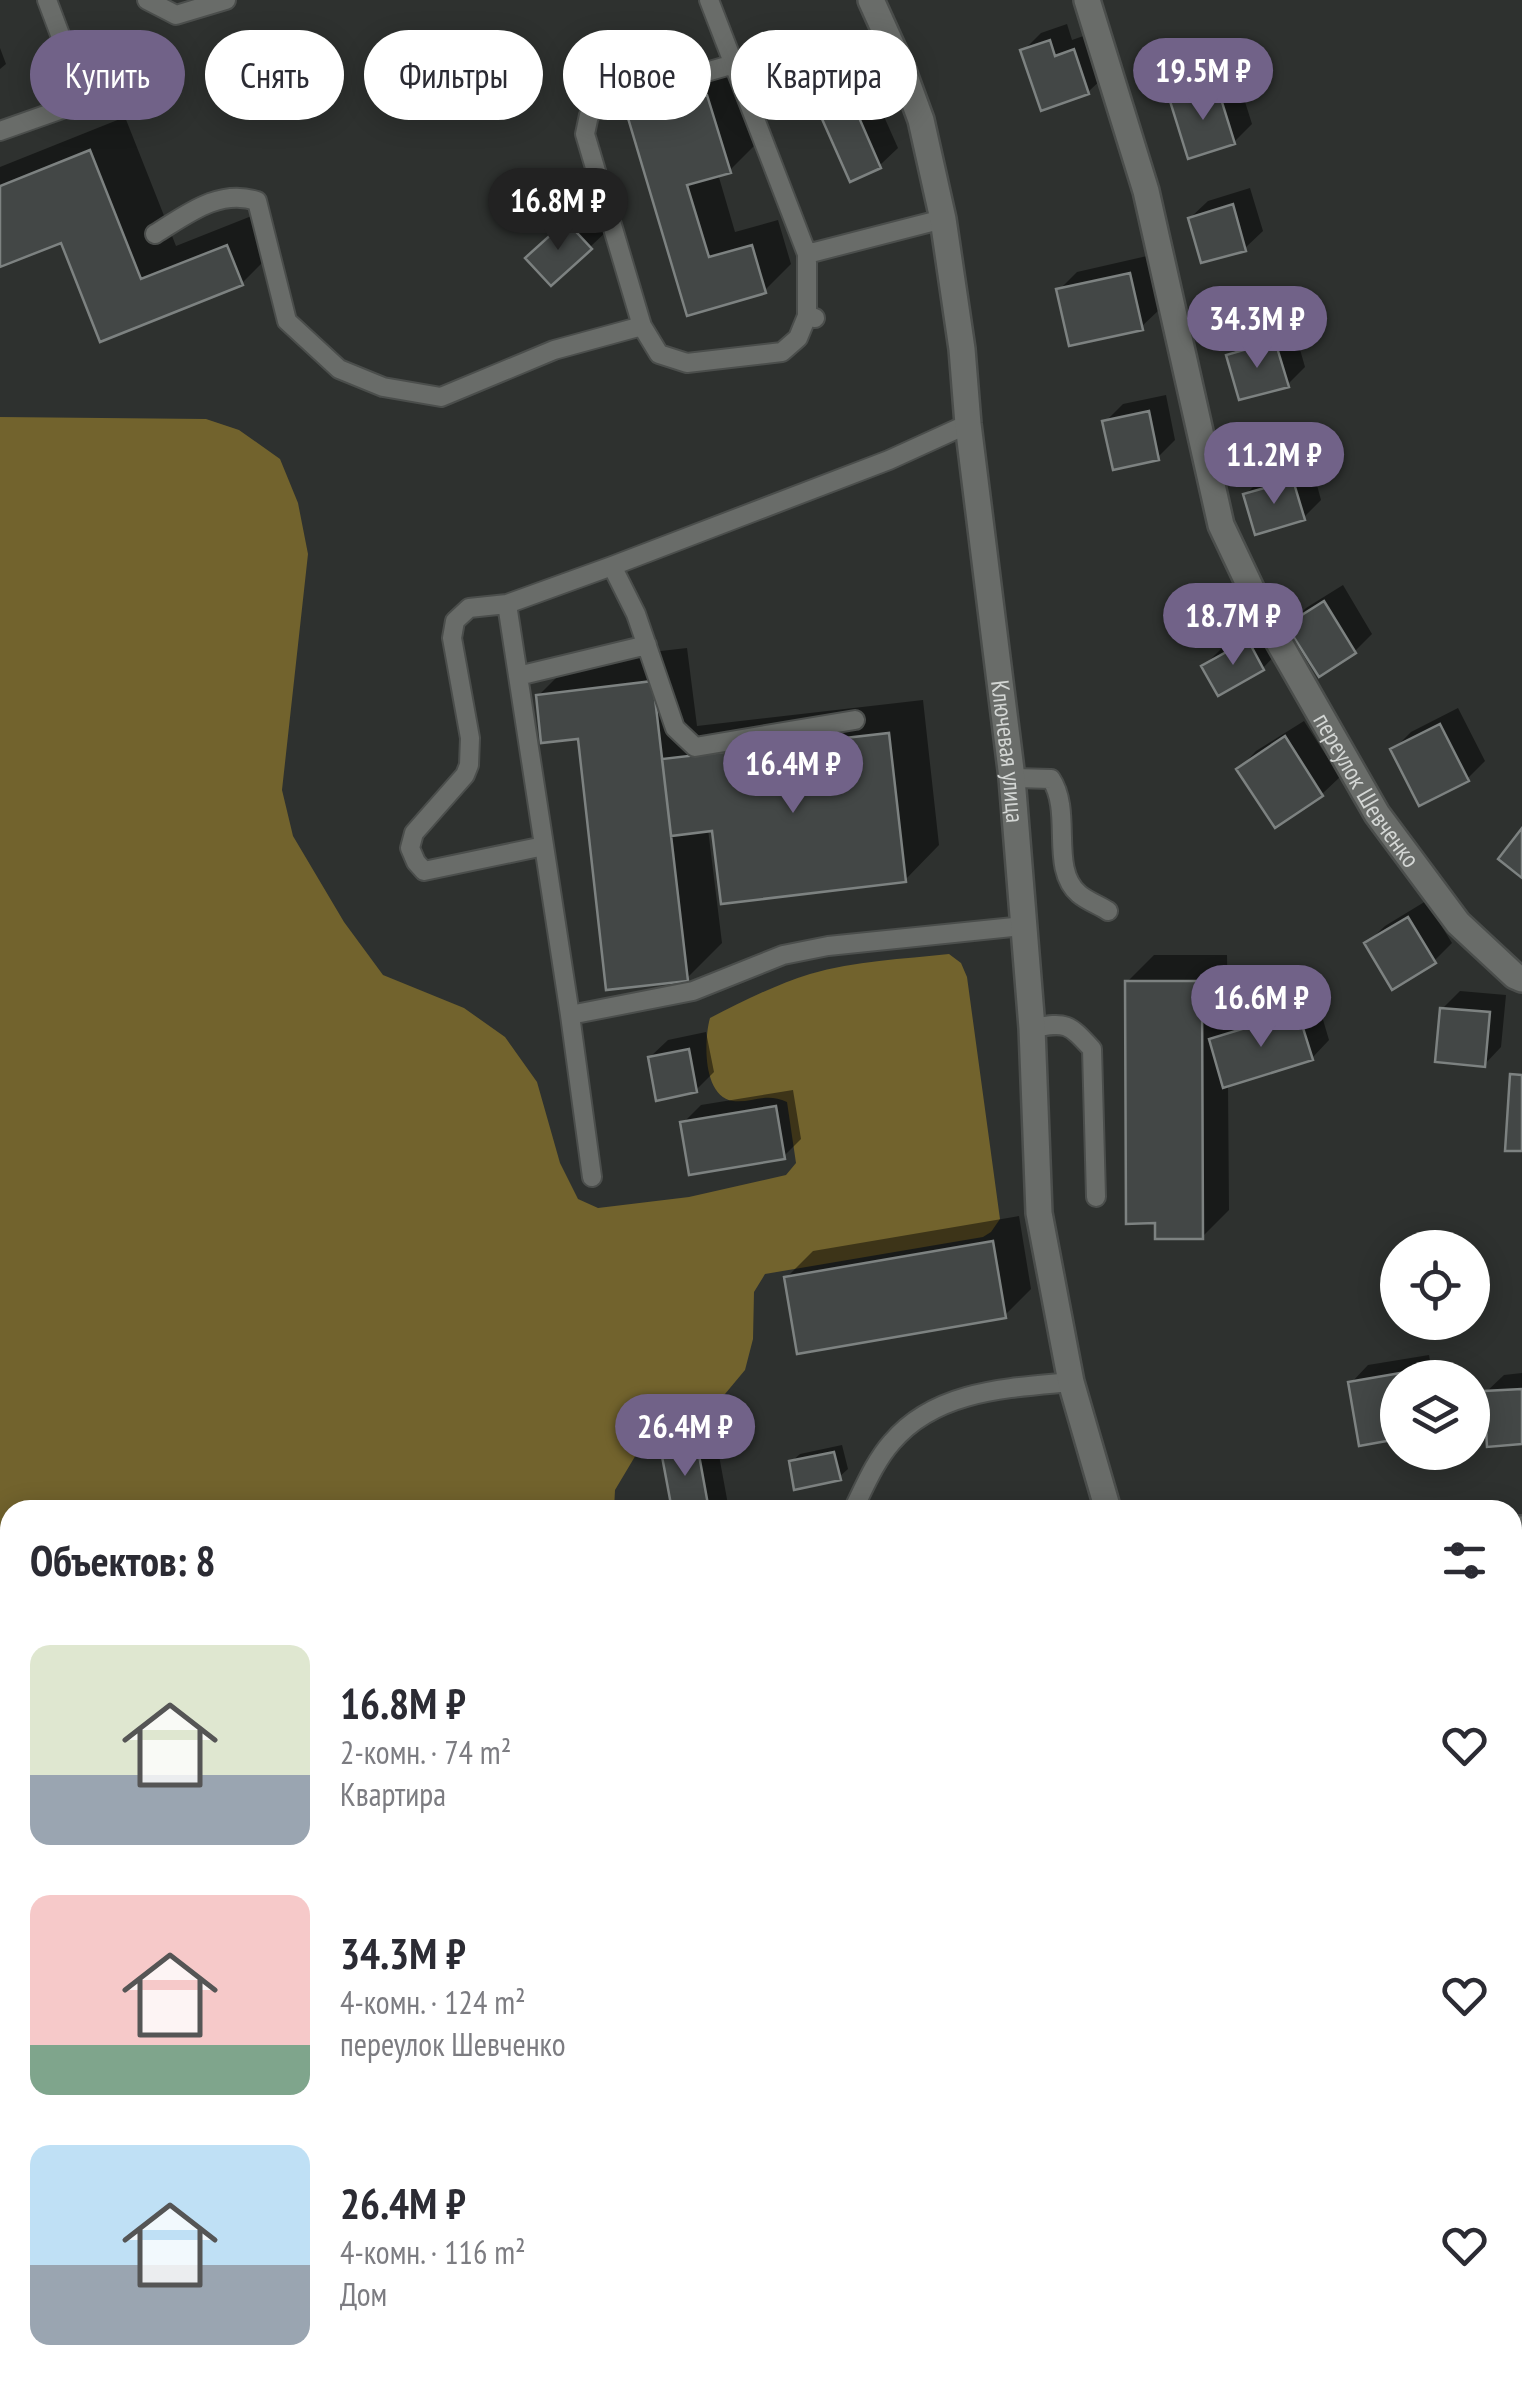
<!DOCTYPE html>
<html lang="ru">
<meta charset="utf-8">
<style>
body{margin:0;font-family:"PT Sans Narrow",sans-serif;background:#f7f7f7;color:#2b2b33;height:100vh;display:flex;flex-direction:column;font-size:38px;white-space:nowrap}
*{box-sizing:border-box;margin:0}
p{font-size:32px;color:#7c7c81}
.icon{flex:none;width:55px;height:55px;fill:none;stroke:currentColor;stroke-width:2;stroke-linecap:round;stroke-linejoin:round}
.map{position:relative;flex:1;overflow:hidden}
.sheet{position:absolute;left:0px;top:1500px;width:1522px;height:890px;display:flex;flex-direction:column;background:#fff;border-radius:30px 30px 0 0;box-shadow:0 5px 25px #0003}
.sheet>*{flex:none}
.hud{position:absolute;left:30px;top:30px;width:1000px;height:90px;display:flex;gap:20px}
.controls{position:absolute;left:1380px;top:1230px;display:grid;gap:20px}
.controls a{display:grid;place-items:center;width:110px;height:110px;border-radius:50%;background:#fff;box-shadow:0 5px 25px #0003;font-size:50px}
.price{position:absolute;translate:-50% -85px;padding:0 22px;border-radius:35px;background:#716288;color:#fff;font-size:32px;line-height:65px;filter:drop-shadow(0 2px 5px #0008)}
.price::after{content:'';position:absolute;left:50%;top:60px;width:30px;height:22px;margin-left:-15px;background:inherit;clip-path:polygon(0 0,100% 0,50% 100%)}
.price.on{background:#222;color:#fff}
ul{padding:0;list-style:none}
li{display:flex;align-items:center;gap:30px;height:250px;padding:0 30px}
li span{display:grid;place-items:center;flex:none;width:280px;height:200px;border-radius:20px;color:#555}
li>.icon{margin-inline-start:auto}
span .icon{width:120px;height:120px;fill:#fffc;stroke-width:1}
li b{font-size:42px}
h2{display:flex;justify-content:space-between;align-items:center;height:120px;padding:0 30px;font-size:42px}
.tag{padding:0 35px;border-radius:45px;background:#fff;box-shadow:0 5px 25px #0003;font-size:35px;line-height:90px}
.tag.on{background:#716288;color:#fff}
.map>svg:first-child{display:block}
.forest{fill:#72632d}
.shadow{fill:#0007}
.lines{fill:none;stroke-linecap:round;stroke-linejoin:round}
.river{stroke:#388090;stroke-width:70}
.building{fill:#434746;stroke:#7d8281;stroke-width:2.5}
.service-casing{stroke:#4b4e4c;stroke-width:22}
.minor-casing{stroke:#4b4e4c;stroke-width:30}
.service{stroke:#696c69;stroke-width:18}
.minor{stroke:#696c69;stroke-width:25}
.labels{text-anchor:middle;stroke-width:8;stroke-linejoin:round;paint-order:stroke}
.street-label{font-size:25px;fill:#d3d6d4;stroke:#242825}
</style>
<div class="map">
<svg width="1522" height="2390" viewBox="0 0 1522 2390">
<rect width="100%" height="100%" fill="#2e312f"/>
<!-- forest -->
<path class="forest" d="M0,417L206,419L239,430L280,459L298,503L308,554L282,790L293,836L344,922L383,975L464,1008L505,1037L537,1082L560,1163L578,1199L598,1208L689,1197L786,1175L796,1163L787,1102C766,1092 753,1103 733,1101C702,1096 704,1039 710,1018C743,1001 775,985 810,974C855,961 903,959 949,954L961,963L967,977L1000,1219L991,1232L983,1237L765,1274L754,1292L753,1339L745,1370L725,1394L695,1416L643,1443L615,1490L614,1510H10V2380H1066L1099,2390H0Z"/>
<!-- shadow -->
<path class="shadow" d="M1067,24L1072,40L1092,33L1106,75L1088,92L1023,51L1041,33Z
M0,48L6,64L0,69Z
M858,58L898,148L880,165L851,178L820,107L803,92L821,74Z
M734,70L756,144L729,171L718,174L735,232L778,220L791,264L765,290L688,313L631,119L658,92Z
M1235,70L1252,124L1234,142L1173,101L1190,84Z
M125,117L176,246L262,212L277,248L242,283L101,338L62,239L0,264V167Z
M1250,188L1263,231L1245,248L1190,218L1208,201Z
M585,205L608,230L590,247L546,240Z
M1147,256L1159,310L1141,327L1059,290L1077,272Z
M1293,325L1305,367L1287,385L1229,356L1246,338Z
M1166,395L1175,440L1157,458L1105,422L1123,404Z
M1311,463L1321,500L1303,518L1245,495L1263,477Z
M1343,585L1372,634L1355,651L1289,625L1306,608Z
M1266,624L1280,650L1263,668L1219,692L1204,666L1222,648Z
M687,648L697,726L923,700L939,845L905,880L714,828L708,829L722,943L687,978L580,736L538,696L573,661Z
M1458,708L1485,761L1467,779L1393,750L1411,732Z
M1304,721L1340,777L1322,794L1275,825L1239,769L1256,751Z
M1426,901L1452,943L1434,961L1367,943L1385,926Z
M1154,955H1227L1228,1022L1316,996L1329,1040L1312,1058L1228,1084L1229,1210L1202,1237L1127,982Z
M1460,991L1506,995L1501,1047L1484,1065L1442,1009Z
M706,1032L714,1072L696,1090L650,1057L668,1040Z
M793,1090L801,1139L783,1157L683,1123L701,1105Z
M1019,1216L1031,1289L1004,1316L786,1278L813,1251Z
M1429,1355L1433,1378H1398L1351,1383L1368,1365Z
M1522,1373V1442L1486,1392L1504,1375Z
M714,1428L729,1510H674L664,1451L682,1434Z
M842,1445L848,1469L839,1477L791,1462L800,1454Z
M1512,2107L1522,2124V2138L1512,2147Z"/>
<g class="lines">
<!-- river -->
<path class="river" d="M0,1652L10,1672
M558,2380L570,2390"/>
</g>
<!-- building -->
<path class="building" d="M1050,40L1055,56L1074,49L1089,94L1041,111L1020,50Z
M840,74L881,168L850,182L818,110L810,114L800,91Z
M1217,86L1235,144L1188,159L1170,101Z
M707,95L731,173L687,185L709,257L752,245L766,293L687,316L628,118Z
M90,150L141,279L227,245L243,285L100,342L61,243L0,267V186Z
M1233,204L1246,251L1201,263L1188,218Z
M566,221L592,249L551,286L525,258Z
M1130,273L1143,330L1069,346L1056,289Z
M1275,341L1289,387L1239,400L1226,355Z
M1149,411L1159,460L1113,470L1102,421Z
M1293,480L1305,520L1255,535L1243,494Z
M1324,601L1356,653L1319,677L1286,625Z
M1248,640L1264,670L1218,696L1201,666Z
M653,681L688,981L606,990L578,739L541,743L536,695Z
M1440,724L1469,781L1419,806L1390,749Z
M889,733L906,882L721,904L712,831L671,836L662,759Z
M1285,736L1323,796L1275,828L1236,769Z
M1522,828V878L1498,859Z
M1408,917L1436,963L1392,990L1364,943Z
M1125,981H1202L1203,1239H1155V1223L1126,1224Z
M1440,1008L1490,1012L1485,1067L1435,1062Z
M1298,1012L1313,1060L1223,1088L1209,1039Z
M689,1049L697,1092L656,1101L648,1057Z
M1510,1074L1522,1075V1151H1505Z
M776,1106L785,1159L689,1175L680,1122Z
M993,1241L1006,1318L797,1354L784,1277Z
M1412,1371L1413,1378H1398V1439L1359,1446L1348,1382Z
M1522,1389V1444L1487,1447L1484,1391Z
M697,1444L709,1510H672L661,1451Z
M834,1452L841,1480L794,1490L789,1461Z"/>
<g class="lines">
<!-- service casing -->
<g class="service-casing">
<path id="service" d="M147,0L176,15L226,0
M709,0L807,254V316L815,318
M0,131L85,101L47,0
M155,234C186,215 219,188 257,201L287,321L339,369L383,387L441,397L554,350L642,326L659,354L687,363L782,352L798,338L807,316
M807,254L943,219
M642,326L585,134L589,115L605,101L734,64
M612,566L636,614L675,728L695,747L855,720
M507,604L570,1015L693,991L783,955L828,946L1023,926
M518,676L647,645
M1012,778L1051,779C1073,812 1049,869 1079,894C1087,901 1099,905 1108,911
M544,846L424,871L416,862L410,848L414,833L465,775L469,765L470,738L452,638L455,621L469,608L507,604L612,566L889,460L968,424
M570,1015L592,1177
M1032,1028C1067,1022 1068,1023 1092,1049L1096,1197
M853,1510C864,1488 875,1461 892,1442C936,1390 1008,1388 1071,1382"/>
</g>
<!-- minor casing -->
<g class="minor-casing">
<g id="minor">
<path id="s1" d="M871,0L903,71L921,120L943,219L962,349L968,424L1012,778L1032,1028L1039,1213L1071,1382L1108,1510"/>
<path id="s2" d="M1087,0L1146,191L1221,525L1265,618L1377,814L1458,923L1515,976L1522,979"/>
<path d="M1512,1529H1522"/>
<path d="M1504,2380L1509,2390"/>
</g>
</g>
<!-- service -->
<use href="#service" class="service"/>
<!-- minor -->
<use href="#minor" class="minor"/>
</g>
<g class="labels">
<!-- street labels -->
<g class="street-label">
<text dy="9" stroke="none"><textPath href="#s1" startOffset="768">Ключевая улица</textPath></text>
<text dy="9" stroke="none"><textPath href="#s2" startOffset="845">переулок Шевченко</textPath></text>
</g>
</g>
</svg>
<div class="controls">
<a><svg class="icon" aria-label="locate" viewBox="0 0 24 24"><circle cx="12" cy="12" r="6"/><path d="M12 2v4M12 18v4M2 12h4M18 12h4"/></svg></a>
<a><svg class="icon" aria-label="layers" viewBox="0 0 24 24"><path d="M12 4l9 5-9 5-9-5zM3 14l9 5 9-5"/></svg></a>
</div>
<b class="price" style="left:1203px;top:123px">19.5M ₽</b>
<b class="price on" style="left:558px;top:253px">16.8M ₽</b>
<b class="price" style="left:1257px;top:371px">34.3M ₽</b>
<b class="price" style="left:1274px;top:507px">11.2M ₽</b>
<b class="price" style="left:1233px;top:668px">18.7M ₽</b>
<b class="price" style="left:793px;top:816px">16.4M ₽</b>
<b class="price" style="left:1261px;top:1050px">16.6M ₽</b>
<b class="price" style="left:685px;top:1479px">26.4M ₽</b>
<div class="hud">
<a class="tag on">Купить</a>
<a class="tag">Снять</a>
<a class="tag">Фильтры</a>
<a class="tag">Новое</a>
<a class="tag">Квартира</a>
</div>
<section class="sheet">
<h2>Объектов: 8<svg class="icon" aria-label="filters" viewBox="0 0 24 24"><path d="M4 7h16M4 17h16"/><circle cx="9" cy="7" r="2"/><circle cx="15" cy="17" r="2"/></svg></h2>
<ul>
<li><span style="background:linear-gradient(#dfe7d0 65%,#9aa5b1 0)"><svg class="icon" aria-label="home" viewBox="0 0 24 24"><path d="M3 11l9-7 9 7M6 9v11h12V9"/></svg></span><div><b>16.8M ₽</b><p>2-комн. · 74 m²</p><p>Квартира</p></div><svg class="icon" aria-label="heart" viewBox="0 0 24 24"><path d="M12 20l-8-8c-3-5 5-10 8-4 3-6 11-1 8 4z"/></svg></li>
<li><span style="background:linear-gradient(#f6c9c9 75%,#7fa58c 0)"><svg class="icon" aria-label="home" viewBox="0 0 24 24"><path d="M3 11l9-7 9 7M6 9v11h12V9"/></svg></span><div><b>34.3M ₽</b><p>4-комн. · 124 m²</p><p>переулок Шевченко</p></div><svg class="icon" aria-label="heart" viewBox="0 0 24 24"><path d="M12 20l-8-8c-3-5 5-10 8-4 3-6 11-1 8 4z"/></svg></li>
<li><span style="background:linear-gradient(#bfe0f5 60%,#9aa5b1 0)"><svg class="icon" aria-label="home" viewBox="0 0 24 24"><path d="M3 11l9-7 9 7M6 9v11h12V9"/></svg></span><div><b>26.4M ₽</b><p>4-комн. · 116 m²</p><p>Дом</p></div><svg class="icon" aria-label="heart" viewBox="0 0 24 24"><path d="M12 20l-8-8c-3-5 5-10 8-4 3-6 11-1 8 4z"/></svg></li>
</ul>
</section>
</div>
